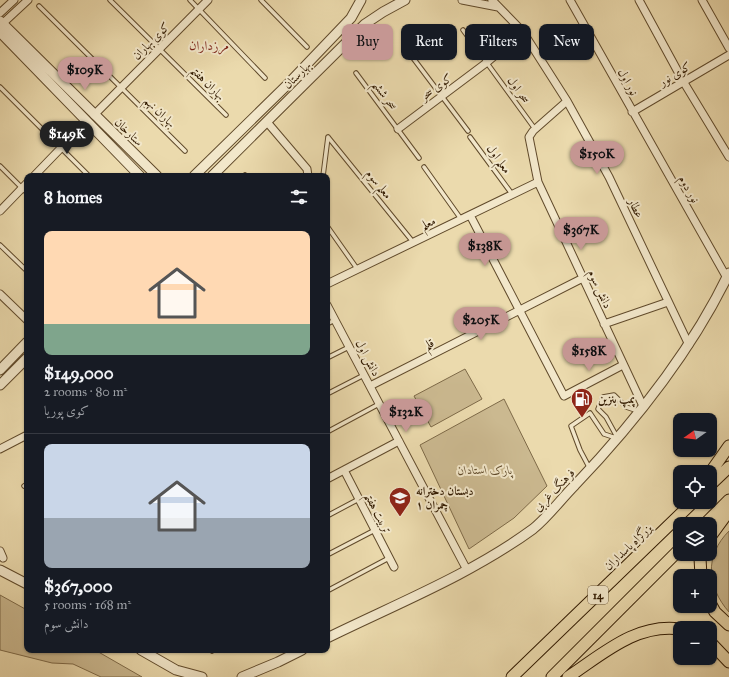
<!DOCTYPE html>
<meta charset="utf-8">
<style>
body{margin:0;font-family:"IM FELL Great Primer",Amiri,serif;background:#20242c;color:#f1f3f6;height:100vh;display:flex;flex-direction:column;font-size:15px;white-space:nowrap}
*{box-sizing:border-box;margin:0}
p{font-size:13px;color:#9ea1a6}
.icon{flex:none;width:22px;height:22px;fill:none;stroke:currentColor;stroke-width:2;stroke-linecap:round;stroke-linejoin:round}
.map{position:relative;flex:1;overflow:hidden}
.details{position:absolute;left:24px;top:173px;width:306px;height:480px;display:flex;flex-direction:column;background:#171b24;border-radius:8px;box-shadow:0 1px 3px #0004}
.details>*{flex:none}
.banner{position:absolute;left:342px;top:24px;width:327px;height:36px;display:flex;gap:8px}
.needle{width:26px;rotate:256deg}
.controls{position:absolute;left:673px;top:413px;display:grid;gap:8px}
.controls a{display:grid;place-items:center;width:44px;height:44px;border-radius:8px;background:#171b24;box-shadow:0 1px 3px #0004;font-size:20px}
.price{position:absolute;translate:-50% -34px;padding:0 9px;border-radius:14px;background:#c59692;color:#111;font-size:13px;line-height:26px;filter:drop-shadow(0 1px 2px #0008)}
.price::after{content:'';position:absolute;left:50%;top:24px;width:12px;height:9px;margin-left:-6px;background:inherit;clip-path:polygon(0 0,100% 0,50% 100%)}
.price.active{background:#222;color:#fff}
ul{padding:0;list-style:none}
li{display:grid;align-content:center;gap:8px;height:212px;padding:0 20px}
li+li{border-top:1px solid #363941}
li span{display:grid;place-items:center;height:124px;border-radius:8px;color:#555}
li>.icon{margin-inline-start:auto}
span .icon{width:72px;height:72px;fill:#fffc;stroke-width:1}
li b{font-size:17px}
h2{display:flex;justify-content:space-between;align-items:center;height:48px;padding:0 20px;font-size:17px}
.chip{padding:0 14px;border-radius:8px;background:#171b24;box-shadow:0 1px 3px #0004;font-size:14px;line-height:36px}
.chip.active{background:#c59692;color:#111}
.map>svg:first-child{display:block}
.green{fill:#cbb990;stroke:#7e6a48}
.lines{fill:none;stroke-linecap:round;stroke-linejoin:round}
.service-casing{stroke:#604a2b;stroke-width:5.5}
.minor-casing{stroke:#604a2b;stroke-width:9}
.tertiary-casing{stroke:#604a2b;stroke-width:11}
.trunk-casing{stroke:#311a00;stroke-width:13}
.service{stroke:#f2e7ca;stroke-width:3.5}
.minor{stroke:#f2e7ca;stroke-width:7}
.tertiary{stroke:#f2e7ca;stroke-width:9}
.trunk{stroke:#ebdaad;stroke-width:11}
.labels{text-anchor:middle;stroke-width:4;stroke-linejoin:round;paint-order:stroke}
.shield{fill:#f2e7ca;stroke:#6b583d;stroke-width:1}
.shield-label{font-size:11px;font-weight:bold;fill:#311a00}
.street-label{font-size:12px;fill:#311a00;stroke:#f2e7ca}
.poi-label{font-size:12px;font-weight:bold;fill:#311a00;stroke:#f2e7ca;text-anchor:start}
.park-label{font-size:12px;font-style:italic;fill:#5f4a2b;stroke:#f2e7ca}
.neighbourhood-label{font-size:13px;fill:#7a1f14;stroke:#f2e7ca}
</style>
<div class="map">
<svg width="729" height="677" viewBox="0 0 729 677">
<rect width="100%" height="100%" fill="#ebdaad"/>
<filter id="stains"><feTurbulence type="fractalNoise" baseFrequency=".005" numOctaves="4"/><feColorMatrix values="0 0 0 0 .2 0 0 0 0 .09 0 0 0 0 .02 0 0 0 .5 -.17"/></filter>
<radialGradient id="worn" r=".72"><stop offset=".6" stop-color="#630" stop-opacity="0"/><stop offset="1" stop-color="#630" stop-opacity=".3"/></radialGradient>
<!-- green -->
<path class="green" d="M465,369L482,399L431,427L414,396Z
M504,399L547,486L514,518L469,549L420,445Z
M729,531V612C707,587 704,556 729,531Z
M0,595L27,610V650H95L142,677H101L73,664L52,663L0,650Z"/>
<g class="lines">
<!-- service casing -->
<g class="service-casing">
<path id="service" d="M110,0L226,115
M190,0L265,78
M261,0L307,47
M39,6L185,151
M463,30L535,129
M404,46L468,131
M356,73L419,158
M0,87L89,176
M328,137L413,242
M470,137L512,194
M0,166L27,193
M424,167L461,219
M245,175L246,176
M323,176L328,137
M327,226L358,270
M0,245L27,271
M327,324L335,320
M327,358L349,347
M327,394L364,375
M327,432L379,404
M617,437L606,417L598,409L603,397L614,395L626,407L638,411
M589,467L580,450L571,426L590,413L604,434L616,438
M24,486L27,484
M327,516L359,499
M327,555L375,530
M327,591L389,558
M212,651L213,650"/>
</g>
<!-- minor casing -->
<g class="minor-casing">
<path id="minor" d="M462,0L498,7
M492,0L523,32L567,101L609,177L689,345
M570,0L727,278
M639,0L683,81L729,157
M702,0L729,48
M0,13L14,0
M0,26L28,0
M567,101L533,131L529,137L538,182L643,406
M632,112L729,55
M94,115L208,0
M267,122L307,169L308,176
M398,129L486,63L523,32
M34,176L87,121
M0,211L27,183
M470,215L564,396L623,365
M327,284L538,182
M0,294L27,320
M327,305L467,570
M604,324L668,302
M370,386L583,278
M0,449L27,435
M344,470L394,567
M327,479L399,441
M0,551L3,558"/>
</g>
<!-- tertiary casing -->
<g class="tertiary-casing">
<path id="tertiary" d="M0,21L157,176
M0,32L140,176
M194,176L286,86L351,18L361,0
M212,176L365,24L383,12L405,0
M0,370L27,342
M0,385L27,358
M0,570L27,584
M327,638C396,604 470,575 533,529C548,517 561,499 575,485C635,422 691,352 729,273
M141,650L176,670L202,677
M242,677L278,662L302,650"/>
</g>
<!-- trunk casing -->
<g class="trunk-casing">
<path id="trunk" d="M710,473L729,446
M710,485L729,467
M705,524L729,500
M710,537L729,511
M701,576L700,558L702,554
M710,603L715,612L729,625
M710,642L729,662
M512,677L693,502
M552,677L680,549
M568,677C603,654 636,623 680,629"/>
</g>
<!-- service -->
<use href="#service" class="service"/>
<!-- minor -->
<use href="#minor" class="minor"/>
<!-- tertiary -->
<use href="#tertiary" class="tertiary"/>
<!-- trunk -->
<use href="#trunk" class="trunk"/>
</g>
<!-- icons -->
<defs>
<g id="fuel-pin" transform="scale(1.15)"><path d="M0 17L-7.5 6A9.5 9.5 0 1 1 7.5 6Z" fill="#8f2418" stroke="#f2e7ca"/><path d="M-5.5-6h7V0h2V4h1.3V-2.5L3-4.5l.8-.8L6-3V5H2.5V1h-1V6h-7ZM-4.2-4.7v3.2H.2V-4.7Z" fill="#fff"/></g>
<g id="school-pin" transform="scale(1.15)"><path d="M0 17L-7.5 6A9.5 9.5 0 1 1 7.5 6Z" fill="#8f2418" stroke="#f2e7ca"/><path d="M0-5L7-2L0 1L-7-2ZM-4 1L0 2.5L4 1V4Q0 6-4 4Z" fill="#fff"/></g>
</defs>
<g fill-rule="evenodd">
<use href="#fuel-pin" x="582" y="399"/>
<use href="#school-pin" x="400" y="498"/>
</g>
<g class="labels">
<!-- shield labels -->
<rect class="shield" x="588" y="586" width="20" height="18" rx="3"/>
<g class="shield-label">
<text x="598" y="599">14</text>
</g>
<!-- street labels -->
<g class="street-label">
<text transform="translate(151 41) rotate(-45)" y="4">کوی بهاران</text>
<text transform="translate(675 74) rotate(-31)" y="4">کوی نور</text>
<text transform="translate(297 75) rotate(-45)" y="4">بهارستان</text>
<text transform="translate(628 82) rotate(61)" y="4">نور اول</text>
<text transform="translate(208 83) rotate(45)" y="4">بهاران هفتم</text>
<text transform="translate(436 87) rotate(-36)" y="4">کوی سحر</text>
<text transform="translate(519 90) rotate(54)" y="4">سحر اول</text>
<text transform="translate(385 95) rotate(53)" y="4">سحر ششم</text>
<text transform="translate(160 112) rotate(44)" y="4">بهاران نهم</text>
<text transform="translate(129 132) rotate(44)" y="4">ستارخان</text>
<text transform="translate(499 159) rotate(54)" y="4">معلم اول</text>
<text transform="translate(379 184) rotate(51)" y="4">معلم سوم</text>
<text transform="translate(689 189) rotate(60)" y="4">نور دوم</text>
<text transform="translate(636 208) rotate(65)" y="4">عطار</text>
<text transform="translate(428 223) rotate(-26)" y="4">معلم</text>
<text transform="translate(600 289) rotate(65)" y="4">دانش سوم</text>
<text transform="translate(429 344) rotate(-27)" y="4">قلم</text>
<text transform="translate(368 358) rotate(62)" y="4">دانش اول</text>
<text transform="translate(554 490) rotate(-46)" y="4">فرهنگ غربی</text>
<text transform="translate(378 513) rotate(63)" y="4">تربیت هفتم</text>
<text transform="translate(628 547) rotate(-44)" y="4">بزرگراه پاسداران</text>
</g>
<!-- poi labels -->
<g class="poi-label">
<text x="598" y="403">پمپ بنزین</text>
<text x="416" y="495">دبستان دخترانه<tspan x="416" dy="14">چمران ۱</tspan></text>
</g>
<!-- park labels -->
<g class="park-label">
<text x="485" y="474">پارک استادان</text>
</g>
<!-- neighbourhood labels -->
<g class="neighbourhood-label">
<text x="209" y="50">مرزداران</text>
</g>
</g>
<rect width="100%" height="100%" filter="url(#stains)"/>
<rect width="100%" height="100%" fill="url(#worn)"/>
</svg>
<div class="controls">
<a><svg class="needle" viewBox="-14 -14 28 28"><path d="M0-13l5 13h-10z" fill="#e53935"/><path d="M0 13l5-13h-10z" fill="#9ea1a6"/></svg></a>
<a><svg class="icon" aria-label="locate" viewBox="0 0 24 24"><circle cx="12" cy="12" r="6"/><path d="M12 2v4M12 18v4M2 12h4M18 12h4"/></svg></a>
<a><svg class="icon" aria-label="layers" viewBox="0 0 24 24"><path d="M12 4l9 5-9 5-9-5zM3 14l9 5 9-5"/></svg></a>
<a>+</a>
<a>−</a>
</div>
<b class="price" style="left:85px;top:91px">$109K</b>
<b class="price active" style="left:67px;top:155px">$149K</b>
<b class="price" style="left:597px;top:175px">$150K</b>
<b class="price" style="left:581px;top:251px">$367K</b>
<b class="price" style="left:485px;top:267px">$138K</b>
<b class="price" style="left:481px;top:341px">$205K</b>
<b class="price" style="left:589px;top:372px">$158K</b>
<b class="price" style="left:406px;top:433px">$132K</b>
<div class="banner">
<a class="chip active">Buy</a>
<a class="chip">Rent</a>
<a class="chip">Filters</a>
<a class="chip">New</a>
</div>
<section class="details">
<h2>8 homes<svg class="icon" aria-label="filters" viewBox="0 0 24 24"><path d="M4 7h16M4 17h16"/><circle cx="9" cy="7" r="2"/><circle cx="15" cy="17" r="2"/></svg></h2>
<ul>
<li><span style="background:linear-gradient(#ffd9b3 75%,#7fa58c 0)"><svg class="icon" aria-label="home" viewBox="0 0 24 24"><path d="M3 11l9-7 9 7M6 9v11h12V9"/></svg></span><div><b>$149,000</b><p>2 rooms · 80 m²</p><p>کوی پوریا</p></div></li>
<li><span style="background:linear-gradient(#c9d6e8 60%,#9aa5b1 0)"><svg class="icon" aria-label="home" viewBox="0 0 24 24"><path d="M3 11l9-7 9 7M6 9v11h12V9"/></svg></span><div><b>$367,000</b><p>5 rooms · 168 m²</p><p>دانش سوم</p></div></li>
</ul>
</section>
</div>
